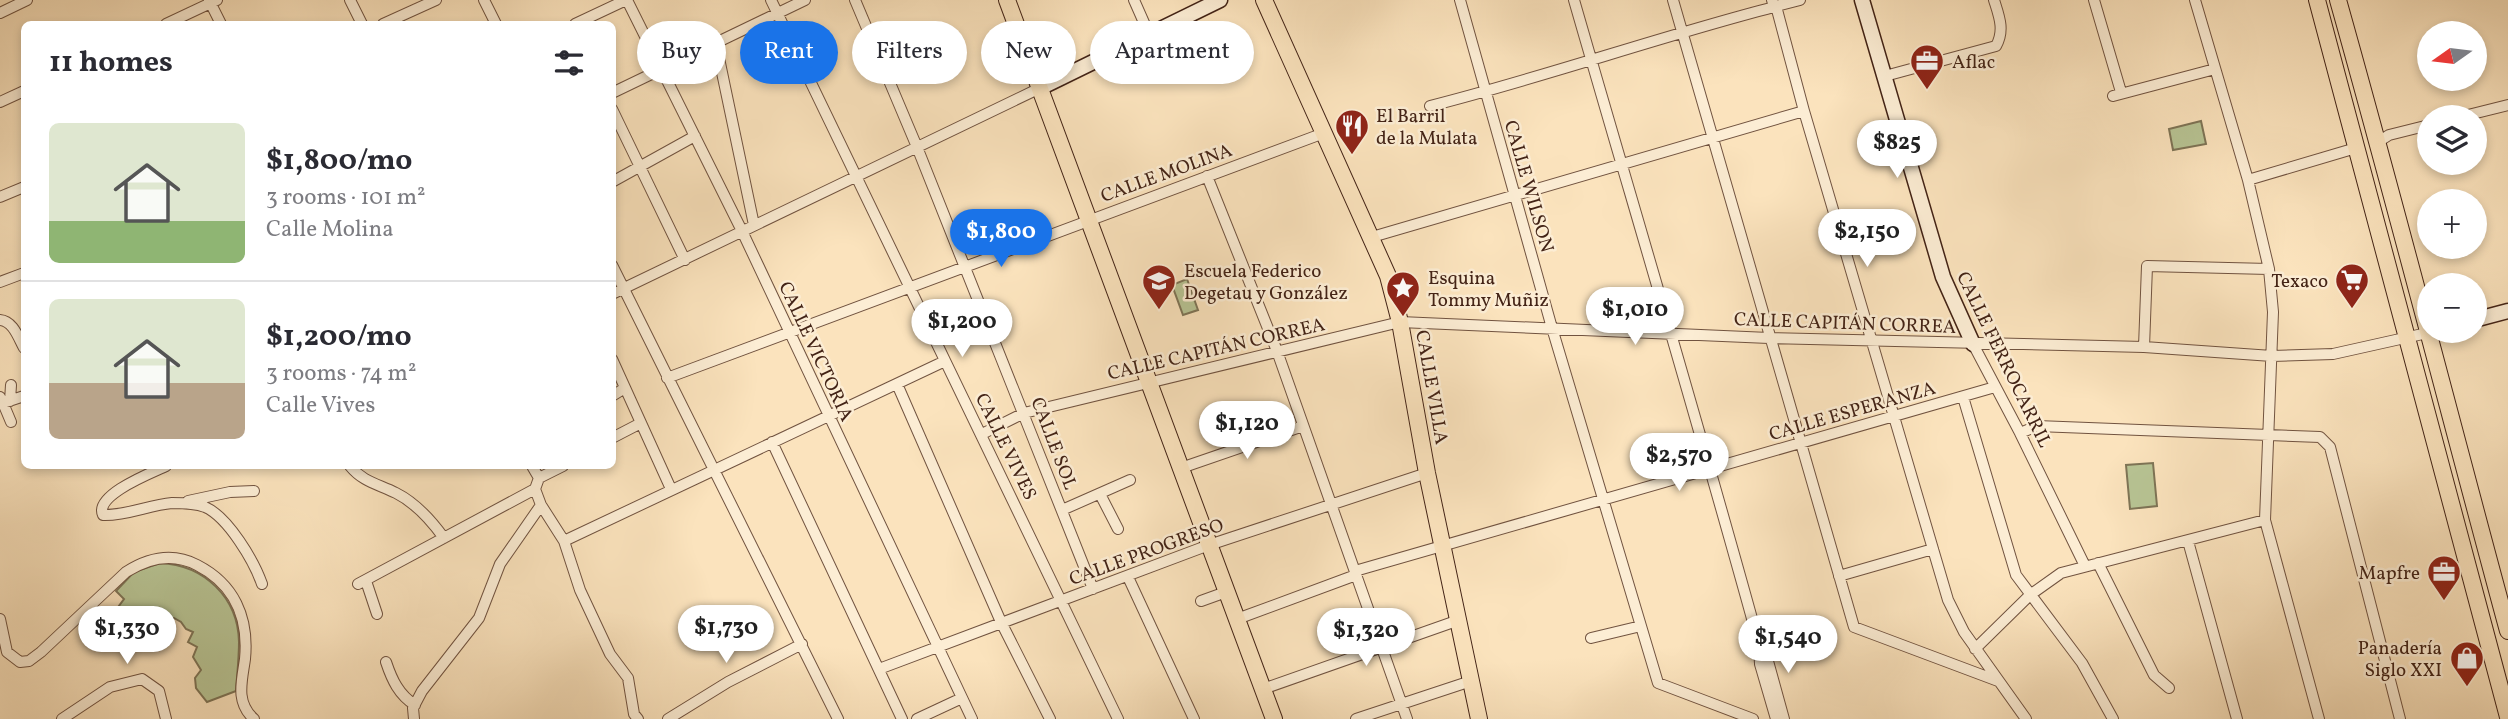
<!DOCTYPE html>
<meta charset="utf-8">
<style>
body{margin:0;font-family:Vollkorn,serif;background:#f2f2f3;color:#2b2b33;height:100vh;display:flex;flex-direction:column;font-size:26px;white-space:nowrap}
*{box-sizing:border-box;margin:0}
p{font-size:23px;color:#7c7c81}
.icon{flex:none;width:38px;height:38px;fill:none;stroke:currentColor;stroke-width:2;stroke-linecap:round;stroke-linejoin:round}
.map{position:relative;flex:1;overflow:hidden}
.side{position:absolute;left:21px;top:21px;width:595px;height:448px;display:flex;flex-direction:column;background:#fff;border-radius:10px;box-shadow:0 4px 10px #0003}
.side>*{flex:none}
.banner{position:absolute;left:637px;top:21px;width:665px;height:63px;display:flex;gap:14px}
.needle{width:46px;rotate:256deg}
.buttons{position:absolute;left:2417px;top:21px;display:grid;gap:14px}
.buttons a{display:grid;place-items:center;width:70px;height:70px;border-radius:50%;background:#fff;box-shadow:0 4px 10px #0003;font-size:35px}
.price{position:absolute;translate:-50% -60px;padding:0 16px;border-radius:24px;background:#fff;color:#222;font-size:23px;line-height:46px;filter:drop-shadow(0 2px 4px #0008)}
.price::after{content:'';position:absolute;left:50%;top:42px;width:21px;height:16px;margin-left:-10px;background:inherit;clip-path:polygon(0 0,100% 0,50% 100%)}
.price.selected{background:#1a73e8;color:#fff}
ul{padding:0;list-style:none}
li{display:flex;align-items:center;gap:21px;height:175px;padding:0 28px}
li+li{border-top:2px solid #e1e1e2}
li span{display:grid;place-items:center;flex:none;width:196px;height:140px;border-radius:10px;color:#555}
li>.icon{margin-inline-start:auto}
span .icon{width:84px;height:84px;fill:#fffc;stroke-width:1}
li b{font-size:30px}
h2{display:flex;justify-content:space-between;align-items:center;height:84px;padding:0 28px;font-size:30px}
.tag{padding:0 24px;border-radius:32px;background:#fff;box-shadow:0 4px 10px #0003;font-size:24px;line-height:63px}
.tag.selected{background:#1a73e8;color:#fff}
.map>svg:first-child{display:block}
.green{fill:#b8c595;stroke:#7e7456;stroke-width:2}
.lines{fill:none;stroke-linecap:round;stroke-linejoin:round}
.street-casing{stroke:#715340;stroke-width:12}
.secondary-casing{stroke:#432316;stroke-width:17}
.primary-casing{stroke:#432316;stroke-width:18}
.street{stroke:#fcedd4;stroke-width:10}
.secondary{stroke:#fcedd4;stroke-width:14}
.primary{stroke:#fbe3bd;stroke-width:16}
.labels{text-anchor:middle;stroke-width:5;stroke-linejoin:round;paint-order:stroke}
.poi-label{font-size:19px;fill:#432316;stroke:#fcedd4;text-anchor:start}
.street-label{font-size:19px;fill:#432316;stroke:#fcedd4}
</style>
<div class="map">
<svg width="2508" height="719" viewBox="0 0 2508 719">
<rect width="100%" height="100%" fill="#fbe3bd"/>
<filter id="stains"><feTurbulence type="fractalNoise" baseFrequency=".00286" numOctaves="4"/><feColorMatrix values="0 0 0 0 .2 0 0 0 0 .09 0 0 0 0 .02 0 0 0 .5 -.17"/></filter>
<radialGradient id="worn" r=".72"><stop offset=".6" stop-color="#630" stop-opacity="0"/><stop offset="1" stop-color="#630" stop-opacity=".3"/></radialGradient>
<!-- green -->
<path class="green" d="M2201,121L2206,144L2173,150L2169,129Z
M1187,279L1198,310L1183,315L1172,285Z
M2153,463L2157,506L2130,509L2126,465Z
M160,563C204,565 238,597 239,642C239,659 237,675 236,691L207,702L196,688L195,678L201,670L193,657L197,647L188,642L193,632L186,629L181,622L174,618L167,620L155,614C146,626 140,625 127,629L113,614L124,599L116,591L134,572Z"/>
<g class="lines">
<!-- street casing -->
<g class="street-casing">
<path id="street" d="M209,0L221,24
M350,0L362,24
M484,0L496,24
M627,0L742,231L972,719
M771,0L1118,719
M855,0L917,147L1093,589
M1134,0L1149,34
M1460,0L1552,328L1658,683L1753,719
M1574,0C1636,215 1700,429 1759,644L1768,661L1784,719
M1673,0L1854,627L1998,681
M1772,0L1774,7L1776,6L1804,111L1948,600L1964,632L2026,719
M2094,0L2121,92
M2195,0L2248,180L2269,269L2273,312L2265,520L2319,719
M1776,6L1800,0
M0,13L27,0
M166,24L217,0
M383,24L436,0
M575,24L626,0
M716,44L754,225
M1885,76L1996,46C2005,30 1999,16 1994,0
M612,93L805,0
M2113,96L2215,69
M0,102L24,91
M1430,106C1545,77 1658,37 1774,7
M612,109L685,260
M2460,117L2508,105
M2378,142L2389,135L2429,125
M1207,176L1277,351L1407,719
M2248,180L2356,148
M612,182L695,136
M0,197L24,187
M1372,237L1804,111
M612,265L838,719
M0,282L24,273
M612,294L1040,88
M0,320C13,321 18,337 24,348
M1973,344L2020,433L2085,566
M2144,347L2147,266L2269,269
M612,359L671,489
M667,378L1324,133
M897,384L1001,622L1050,719
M612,396L625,388
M0,397L3,403L24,396
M1963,397L2016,575L2082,663L2113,719
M10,401L11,385
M3,403L11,422
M2020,433L2037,426L2320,437L2330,447L2400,719
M982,434L1024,413L1400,322L1769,338L2144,347L2272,356L2333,354L2427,333
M612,438L641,423
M772,442L902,719
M166,466C151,473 94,495 103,515C126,516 149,505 172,503C183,503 195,503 205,507C228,517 254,561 262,584
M350,466C363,482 378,484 396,493C416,503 431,520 444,538
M532,466L539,478
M1181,468L1303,426
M535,489L541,505L564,541L580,590L610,654L628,678L634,714L638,719
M1100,494L1118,529
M188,501L230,492L254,491
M1062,510L1130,480
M564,541L945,361
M2188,541L2237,719
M2098,563L2154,675L2169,688
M1355,571L1995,387
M1839,576L1933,549
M1128,577L1194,719
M366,581L377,614
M358,584L535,489L539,478L563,466
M1201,601L1226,592
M0,619L7,652L20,662L29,661L41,652L126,572C148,558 172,552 197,565C234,584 249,617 245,659C242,681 235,702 254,719
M1237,619L1356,575
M1591,638L1641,626
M1759,648L1760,664L1776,719
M1975,649L2030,595L2061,573L2265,520
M386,662C392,680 399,695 415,705
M879,669L1209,545L1427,473
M1263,689L1459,620
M62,719L110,687L142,679L159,691L166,719
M414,719L413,708L422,691L479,618L500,564L541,505
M668,719L728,682L802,644
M917,719L962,698
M1356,719L1471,681"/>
</g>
<!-- secondary casing -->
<g class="secondary-casing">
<path id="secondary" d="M1862,0L1943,277L1973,344
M1040,88L1220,0
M2474,320L2508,311"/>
</g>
<!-- primary casing -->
<g class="primary-casing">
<path id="primary" d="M1007,0L1274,719
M1264,0L1388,276L1400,322L1427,473L1479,719
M2317,0L2508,717
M2338,0C2397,209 2451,421 2508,631"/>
</g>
<!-- street -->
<use href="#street" class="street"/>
<!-- secondary -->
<use href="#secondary" class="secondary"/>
<!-- primary -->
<use href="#primary" class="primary"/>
</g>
<!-- icons -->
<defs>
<g id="office-pin" transform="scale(1.75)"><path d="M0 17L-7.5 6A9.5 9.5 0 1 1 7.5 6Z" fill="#8f2418" stroke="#fcedd4"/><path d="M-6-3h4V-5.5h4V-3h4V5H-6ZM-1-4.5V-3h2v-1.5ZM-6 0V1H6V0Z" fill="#fff"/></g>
<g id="restaurant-pin" transform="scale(1.75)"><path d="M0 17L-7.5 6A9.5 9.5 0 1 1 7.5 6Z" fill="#8f2418" stroke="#fcedd4"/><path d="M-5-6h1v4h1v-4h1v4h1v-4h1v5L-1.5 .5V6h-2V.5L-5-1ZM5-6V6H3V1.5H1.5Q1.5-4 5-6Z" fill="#fff"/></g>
<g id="supermarket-pin" transform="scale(1.75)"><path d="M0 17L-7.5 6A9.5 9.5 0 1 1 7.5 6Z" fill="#8f2418" stroke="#fcedd4"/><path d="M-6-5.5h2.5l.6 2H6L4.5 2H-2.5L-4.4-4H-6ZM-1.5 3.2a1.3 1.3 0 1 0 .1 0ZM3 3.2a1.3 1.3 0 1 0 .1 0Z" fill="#fff"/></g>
<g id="school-pin" transform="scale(1.75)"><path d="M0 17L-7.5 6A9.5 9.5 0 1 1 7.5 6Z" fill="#8f2418" stroke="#fcedd4"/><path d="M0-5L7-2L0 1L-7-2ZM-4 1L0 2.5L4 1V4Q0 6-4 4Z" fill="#fff"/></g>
<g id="sight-pin" transform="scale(1.75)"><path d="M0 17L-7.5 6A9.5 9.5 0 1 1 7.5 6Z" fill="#8f2418" stroke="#fcedd4"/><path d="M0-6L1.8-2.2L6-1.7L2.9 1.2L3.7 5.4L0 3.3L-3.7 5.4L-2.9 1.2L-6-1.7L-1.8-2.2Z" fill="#fff"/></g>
<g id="shop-pin" transform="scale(1.75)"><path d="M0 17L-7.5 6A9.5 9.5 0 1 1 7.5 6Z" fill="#8f2418" stroke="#fcedd4"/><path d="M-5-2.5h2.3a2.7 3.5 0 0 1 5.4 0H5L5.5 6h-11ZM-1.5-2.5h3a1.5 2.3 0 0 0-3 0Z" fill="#fff"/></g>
</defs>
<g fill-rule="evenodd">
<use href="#office-pin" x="1927" y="61"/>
<use href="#restaurant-pin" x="1352" y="126"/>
<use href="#supermarket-pin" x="2352" y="280"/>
<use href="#school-pin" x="1159" y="281"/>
<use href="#sight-pin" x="1403" y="288"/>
<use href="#office-pin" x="2444" y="572"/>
<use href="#shop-pin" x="2467" y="658"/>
</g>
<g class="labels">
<!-- poi labels -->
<g class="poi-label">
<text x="1952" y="68">Aflac</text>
<text x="1376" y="122">El Barril<tspan x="1376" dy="22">de la Mulata</tspan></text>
<text x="1184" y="277">Escuela Federico<tspan x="1184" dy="22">Degetau y González</tspan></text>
<text x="1428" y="284">Esquina<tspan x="1428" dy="22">Tommy Muñiz</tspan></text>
<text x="2328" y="287" text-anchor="end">Texaco</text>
<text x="2420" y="579" text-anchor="end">Mapfre</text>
<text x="2442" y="654" text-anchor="end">Panadería<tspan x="2442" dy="22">Siglo XXI</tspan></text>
</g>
<!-- street labels -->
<g class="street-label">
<text transform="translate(1166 172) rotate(-20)" y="7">CALLE MOLINA</text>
<text transform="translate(1530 186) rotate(74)" y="7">CALLE WILSON</text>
<text transform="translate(1845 322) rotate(2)" y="7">CALLE CAPITÁN CORREA</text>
<text transform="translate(1216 348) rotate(-13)" y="7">CALLE CAPITÁN CORREA</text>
<text transform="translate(817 351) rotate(65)" y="7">CALLE VICTORIA</text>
<text transform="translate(2005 359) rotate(64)" y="7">CALLE FERROCARRIL</text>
<text transform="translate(1433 387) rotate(80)" y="7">CALLE VILLA</text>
<text transform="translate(1852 410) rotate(-16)" y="7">CALLE ESPERANZA</text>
<text transform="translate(1055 443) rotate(69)" y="7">CALLE SOL</text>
<text transform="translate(1007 446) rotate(64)" y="7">CALLE VIVES</text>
<text transform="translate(1146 551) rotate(-20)" y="7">CALLE PROGRESO</text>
</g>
</g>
<rect width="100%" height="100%" filter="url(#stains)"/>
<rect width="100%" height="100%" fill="url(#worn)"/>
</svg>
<div class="buttons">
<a><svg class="needle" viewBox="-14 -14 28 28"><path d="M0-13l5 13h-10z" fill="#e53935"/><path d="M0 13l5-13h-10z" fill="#7c7c81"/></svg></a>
<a><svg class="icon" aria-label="layers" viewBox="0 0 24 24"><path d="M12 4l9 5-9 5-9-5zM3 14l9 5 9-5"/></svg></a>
<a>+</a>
<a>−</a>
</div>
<b class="price" style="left:1897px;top:180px">$825</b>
<b class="price selected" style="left:1001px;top:269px">$1,800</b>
<b class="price" style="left:1867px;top:269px">$2,150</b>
<b class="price" style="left:1635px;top:347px">$1,010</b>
<b class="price" style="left:962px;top:359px">$1,200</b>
<b class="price" style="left:1247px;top:461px">$1,120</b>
<b class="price" style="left:1679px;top:493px">$2,570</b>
<b class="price" style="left:726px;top:665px">$1,730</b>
<b class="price" style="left:127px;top:666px">$1,330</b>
<b class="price" style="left:1366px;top:668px">$1,320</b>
<b class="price" style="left:1788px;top:675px">$1,540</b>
<div class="banner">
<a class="tag">Buy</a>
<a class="tag selected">Rent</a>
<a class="tag">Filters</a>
<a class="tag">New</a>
<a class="tag">Apartment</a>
</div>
<section class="side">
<h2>11 homes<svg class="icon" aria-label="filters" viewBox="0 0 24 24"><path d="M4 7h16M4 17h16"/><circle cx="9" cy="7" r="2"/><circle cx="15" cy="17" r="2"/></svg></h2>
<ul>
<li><span style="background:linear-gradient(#dfe7d0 70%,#8fb573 0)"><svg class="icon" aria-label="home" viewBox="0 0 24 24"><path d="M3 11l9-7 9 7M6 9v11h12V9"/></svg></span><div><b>$1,800/mo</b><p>3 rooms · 101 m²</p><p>Calle Molina</p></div></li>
<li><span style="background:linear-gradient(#dfe7d0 60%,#b9a48a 0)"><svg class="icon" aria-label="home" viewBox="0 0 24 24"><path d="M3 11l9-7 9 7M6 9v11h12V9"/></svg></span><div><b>$1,200/mo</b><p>3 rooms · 74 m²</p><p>Calle Vives</p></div></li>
</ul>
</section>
</div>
